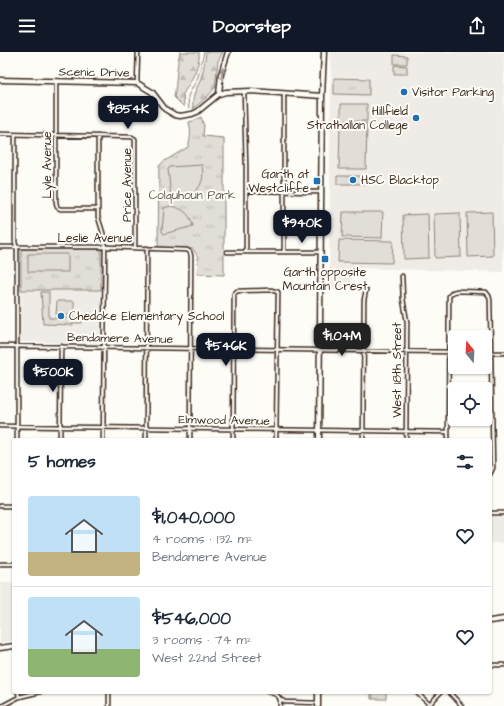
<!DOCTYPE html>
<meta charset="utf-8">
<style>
body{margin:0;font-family:"Architects Daughter",sans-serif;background:#f6f6f7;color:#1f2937;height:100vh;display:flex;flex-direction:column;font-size:15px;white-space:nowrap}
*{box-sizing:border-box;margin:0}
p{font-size:13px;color:#747a83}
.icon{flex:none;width:22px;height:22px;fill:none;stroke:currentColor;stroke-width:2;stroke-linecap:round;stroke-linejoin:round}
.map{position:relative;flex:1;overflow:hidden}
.details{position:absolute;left:12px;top:386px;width:480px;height:256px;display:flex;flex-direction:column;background:#fff;border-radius:4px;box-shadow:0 1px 3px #0004}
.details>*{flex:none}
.needle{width:26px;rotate:342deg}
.tools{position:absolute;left:448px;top:278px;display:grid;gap:8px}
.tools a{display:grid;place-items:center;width:44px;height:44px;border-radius:4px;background:#fff;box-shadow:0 1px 3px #0004;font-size:20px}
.price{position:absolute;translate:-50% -34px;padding:0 9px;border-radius:8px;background:#111827;color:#fff;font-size:13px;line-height:26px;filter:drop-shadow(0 1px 2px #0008)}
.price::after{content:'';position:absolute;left:50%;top:24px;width:12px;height:9px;margin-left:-6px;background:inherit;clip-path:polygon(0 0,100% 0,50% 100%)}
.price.selected{background:#222;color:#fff}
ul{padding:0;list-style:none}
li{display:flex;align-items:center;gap:12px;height:100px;padding:0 16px}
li+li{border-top:1px solid #e0e1e3}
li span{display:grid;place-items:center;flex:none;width:112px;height:80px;border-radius:4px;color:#555}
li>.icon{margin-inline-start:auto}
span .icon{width:48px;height:48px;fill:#fffc;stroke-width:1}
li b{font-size:17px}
h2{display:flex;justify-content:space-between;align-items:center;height:48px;padding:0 16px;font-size:17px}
header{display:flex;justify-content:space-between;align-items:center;height:52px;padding:0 16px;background:#111827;color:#fff;font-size:18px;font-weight:800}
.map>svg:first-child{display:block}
.built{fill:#efece7}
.forest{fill:url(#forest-firs);stroke:#8e847a}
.cemetery{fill:url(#cemetery-stones);stroke:#8e847a}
.park{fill:url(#park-tufts);stroke:#8e847a}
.pitch{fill:#e1ded7;stroke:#8e847a}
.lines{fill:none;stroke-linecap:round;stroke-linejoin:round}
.stream{stroke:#887d74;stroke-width:1}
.street-casing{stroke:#3b2a1e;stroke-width:5.5}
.secondary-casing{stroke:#3b2a1e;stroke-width:7}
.street{stroke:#fdfcf7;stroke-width:2.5}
.secondary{stroke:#fdfcf7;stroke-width:4}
.oneway{fill:#9c938a}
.poi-dot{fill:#1f6fb2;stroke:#fdfcf7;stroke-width:1.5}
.labels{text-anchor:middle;stroke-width:4;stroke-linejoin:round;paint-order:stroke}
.street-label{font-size:12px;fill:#3b2a1e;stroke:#fdfcf7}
.poi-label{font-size:12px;fill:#3b2a1e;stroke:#fdfcf7;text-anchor:start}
.park-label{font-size:12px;fill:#64574c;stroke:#fdfcf7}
</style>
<header><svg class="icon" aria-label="menu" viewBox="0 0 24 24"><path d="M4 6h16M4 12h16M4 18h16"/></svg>Doorstep<svg class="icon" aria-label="share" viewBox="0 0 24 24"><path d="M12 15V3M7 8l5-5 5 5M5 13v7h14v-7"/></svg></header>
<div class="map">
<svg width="504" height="654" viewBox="0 0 504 654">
<defs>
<pattern id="forest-firs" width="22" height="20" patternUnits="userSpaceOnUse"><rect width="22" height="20" fill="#e1ded7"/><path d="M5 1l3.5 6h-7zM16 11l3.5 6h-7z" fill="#c2bfb8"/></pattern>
<pattern id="cemetery-stones" width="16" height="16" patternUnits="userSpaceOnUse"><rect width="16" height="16" fill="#e1ded7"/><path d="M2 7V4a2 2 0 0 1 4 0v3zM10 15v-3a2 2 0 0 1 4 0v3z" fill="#c2bfb8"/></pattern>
<pattern id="park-tufts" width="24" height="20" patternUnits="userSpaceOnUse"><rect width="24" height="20" fill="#e1ded7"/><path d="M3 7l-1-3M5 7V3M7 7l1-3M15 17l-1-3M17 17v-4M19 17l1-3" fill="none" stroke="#c2bfb8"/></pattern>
</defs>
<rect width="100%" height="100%" fill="#fdfcf7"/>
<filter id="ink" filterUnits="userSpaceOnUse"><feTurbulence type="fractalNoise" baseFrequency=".025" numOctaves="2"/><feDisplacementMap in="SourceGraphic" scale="8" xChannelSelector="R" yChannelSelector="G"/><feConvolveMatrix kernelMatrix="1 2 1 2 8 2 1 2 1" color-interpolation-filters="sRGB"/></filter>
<g filter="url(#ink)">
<!-- built -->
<path class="built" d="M331,0H504L503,220L352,216L351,238H329Z
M21,238H101L100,292L20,290Z
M490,464H504V491H490Z
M0,531H14V589L0,591Z"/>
<!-- forest -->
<path class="forest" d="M180,0H199C201,13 190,31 183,42L184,55L174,45C177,30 176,15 180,0Z
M206,0H223L218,9L215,36L207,45L193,57C192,44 195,40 200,29C203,20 205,10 206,0Z"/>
<!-- cemetery -->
<path class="cemetery" d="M371,640H386V647H371Z"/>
<!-- park -->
<path class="park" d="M334,26L369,27V43L334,42Z
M201,65L204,74L203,84L224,86V223L197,222L198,205L193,197L158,195L159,114L163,110L188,95C191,86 191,78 189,70L193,69Z
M21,197H101V238H21Z
M41,240H49V266H82V271H73V273L43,272Z"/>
<!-- pitch -->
<path class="pitch" d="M394,3L407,4V12H394Z
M394,13L407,14V22H394Z
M341,52H367V69H341Z
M340,70L367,71L366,117H339Z
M202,113C206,136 194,146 171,145L168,117L170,115Z
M337,124H369V132H337Z
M170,154C183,156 190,162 193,174L164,182L162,180L164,156Z
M343,160H383L382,186L342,185Z
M492,160L493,204L468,205L467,161Z
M460,161L461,205L435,206L434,162Z
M428,162L429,206L404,207L403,163Z
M339,188L393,189L392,211L338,210Z
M28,202H68V220H28Z
M57,249H74V263H56Z"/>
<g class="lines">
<!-- stream -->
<path class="stream" d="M189,57L188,44L198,25L204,0"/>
<!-- street casing -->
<g class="street-casing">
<path id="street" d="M56,29V150L57,155L60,157H97
M137,31L138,0
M244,39L246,114V200
M0,82L132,85L135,87V195
M15,83V190L17,197V388
M98,84V165L103,181L105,195L103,388
M246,139L321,140
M0,195H108L187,198L190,200L191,204L190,388
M284,199V42
M227,200H320
M402,224L403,247L407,270L406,388
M0,294L455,300
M485,301H504
M0,374L448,380
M60,388L61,294
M146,388L147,196
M233,388L234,242L237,239L271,238L278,240V244L276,388
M363,388L364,248L366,238
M448,388L449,244L453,240L457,239L486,240L489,244L490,248L493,416L490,422
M0,454H14
M490,461H504
M0,512H14
M490,613H504
M18,640L19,645
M109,640V654
M268,640L277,643L280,647L285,650L318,651
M416,640L429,652
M449,640L462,654
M2,654L19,645L40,640
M280,654V647
M428,654L441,640"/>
</g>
<!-- secondary casing -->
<g class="secondary-casing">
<path id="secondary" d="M0,28L137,31L152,40L165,57L175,63L180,64L192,62L197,60L219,42L226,40L251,39L322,44
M219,42L221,22L228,0
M319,388L322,44L324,0
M490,569L504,567
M0,596L14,594
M318,654V640"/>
</g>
<!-- street -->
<use href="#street" class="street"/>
<!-- secondary -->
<use href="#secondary" class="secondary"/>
</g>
<!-- one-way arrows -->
<defs><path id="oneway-solid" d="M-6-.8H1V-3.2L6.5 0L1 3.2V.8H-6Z"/></defs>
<use class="oneway" href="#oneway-solid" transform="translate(222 21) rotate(-80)"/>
</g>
<!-- markers -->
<g class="poi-dot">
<circle cx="404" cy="40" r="4"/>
<circle cx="416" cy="66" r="4"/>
<circle cx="353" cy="128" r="4"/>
<rect x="313" y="125" width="8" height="8" rx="2"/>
<rect x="321" y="203" width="8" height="8" rx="2"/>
<circle cx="61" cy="264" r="4"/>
</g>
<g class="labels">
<!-- street labels -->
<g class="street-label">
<text transform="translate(94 20) rotate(1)" y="4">Scenic Drive</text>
<text transform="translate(47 113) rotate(-90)" y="4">Lyle Avenue</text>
<text transform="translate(127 133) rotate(-90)" y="4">Price Avenue</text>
<text x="95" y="190">Leslie Avenue</text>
<text transform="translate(120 286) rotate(1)" y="4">Bendamere Avenue</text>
<text transform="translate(397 318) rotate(-90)" y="4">West 18th Street</text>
<text transform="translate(224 368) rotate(1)" y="4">Elmwood Avenue</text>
</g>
<!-- poi labels -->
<g class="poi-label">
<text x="412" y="44">Visitor Parking</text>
<text x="408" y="63" text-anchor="end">Hillfield<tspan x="408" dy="14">Strathallan College</tspan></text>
<text x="309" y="126" text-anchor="end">Garth at<tspan x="309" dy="14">Westcliffe</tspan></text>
<text x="361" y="132">HSC Blacktop</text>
<text x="325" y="224" text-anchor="middle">Garth opposite<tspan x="325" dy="14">Mountain Crest</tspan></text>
<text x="69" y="268">Chedoke Elementary School</text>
</g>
<!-- park labels -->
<g class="park-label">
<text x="192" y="147">Colquhoun Park</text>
</g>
</g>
</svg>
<div class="tools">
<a><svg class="needle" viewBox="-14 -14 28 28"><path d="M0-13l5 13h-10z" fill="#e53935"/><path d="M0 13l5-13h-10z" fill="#747a83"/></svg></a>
<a><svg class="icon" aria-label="locate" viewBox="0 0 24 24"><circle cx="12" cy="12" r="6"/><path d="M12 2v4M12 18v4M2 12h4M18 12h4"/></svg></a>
</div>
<b class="price" style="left:128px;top:78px">$854K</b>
<b class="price" style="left:302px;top:192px">$940K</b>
<b class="price selected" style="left:342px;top:305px">$1.04M</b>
<b class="price" style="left:226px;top:315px">$546K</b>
<b class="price" style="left:53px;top:341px">$500K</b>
<section class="details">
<h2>5 homes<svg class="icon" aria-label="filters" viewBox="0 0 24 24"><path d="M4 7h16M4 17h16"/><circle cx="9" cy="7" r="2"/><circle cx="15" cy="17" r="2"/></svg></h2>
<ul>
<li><span style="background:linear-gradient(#bfe0f5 70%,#c2b280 0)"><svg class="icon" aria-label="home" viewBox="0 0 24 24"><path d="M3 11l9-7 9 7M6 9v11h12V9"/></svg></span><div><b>$1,040,000</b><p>4 rooms · 132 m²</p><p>Bendamere Avenue</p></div><svg class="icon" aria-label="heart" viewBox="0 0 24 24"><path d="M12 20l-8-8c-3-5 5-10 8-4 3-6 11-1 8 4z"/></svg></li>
<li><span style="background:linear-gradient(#bfe0f5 65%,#8fb573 0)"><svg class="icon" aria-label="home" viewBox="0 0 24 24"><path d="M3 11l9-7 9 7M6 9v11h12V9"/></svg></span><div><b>$546,000</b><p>3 rooms · 74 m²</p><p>West 22nd Street</p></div><svg class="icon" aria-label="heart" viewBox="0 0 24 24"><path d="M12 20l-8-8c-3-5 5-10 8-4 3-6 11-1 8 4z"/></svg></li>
</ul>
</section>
</div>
